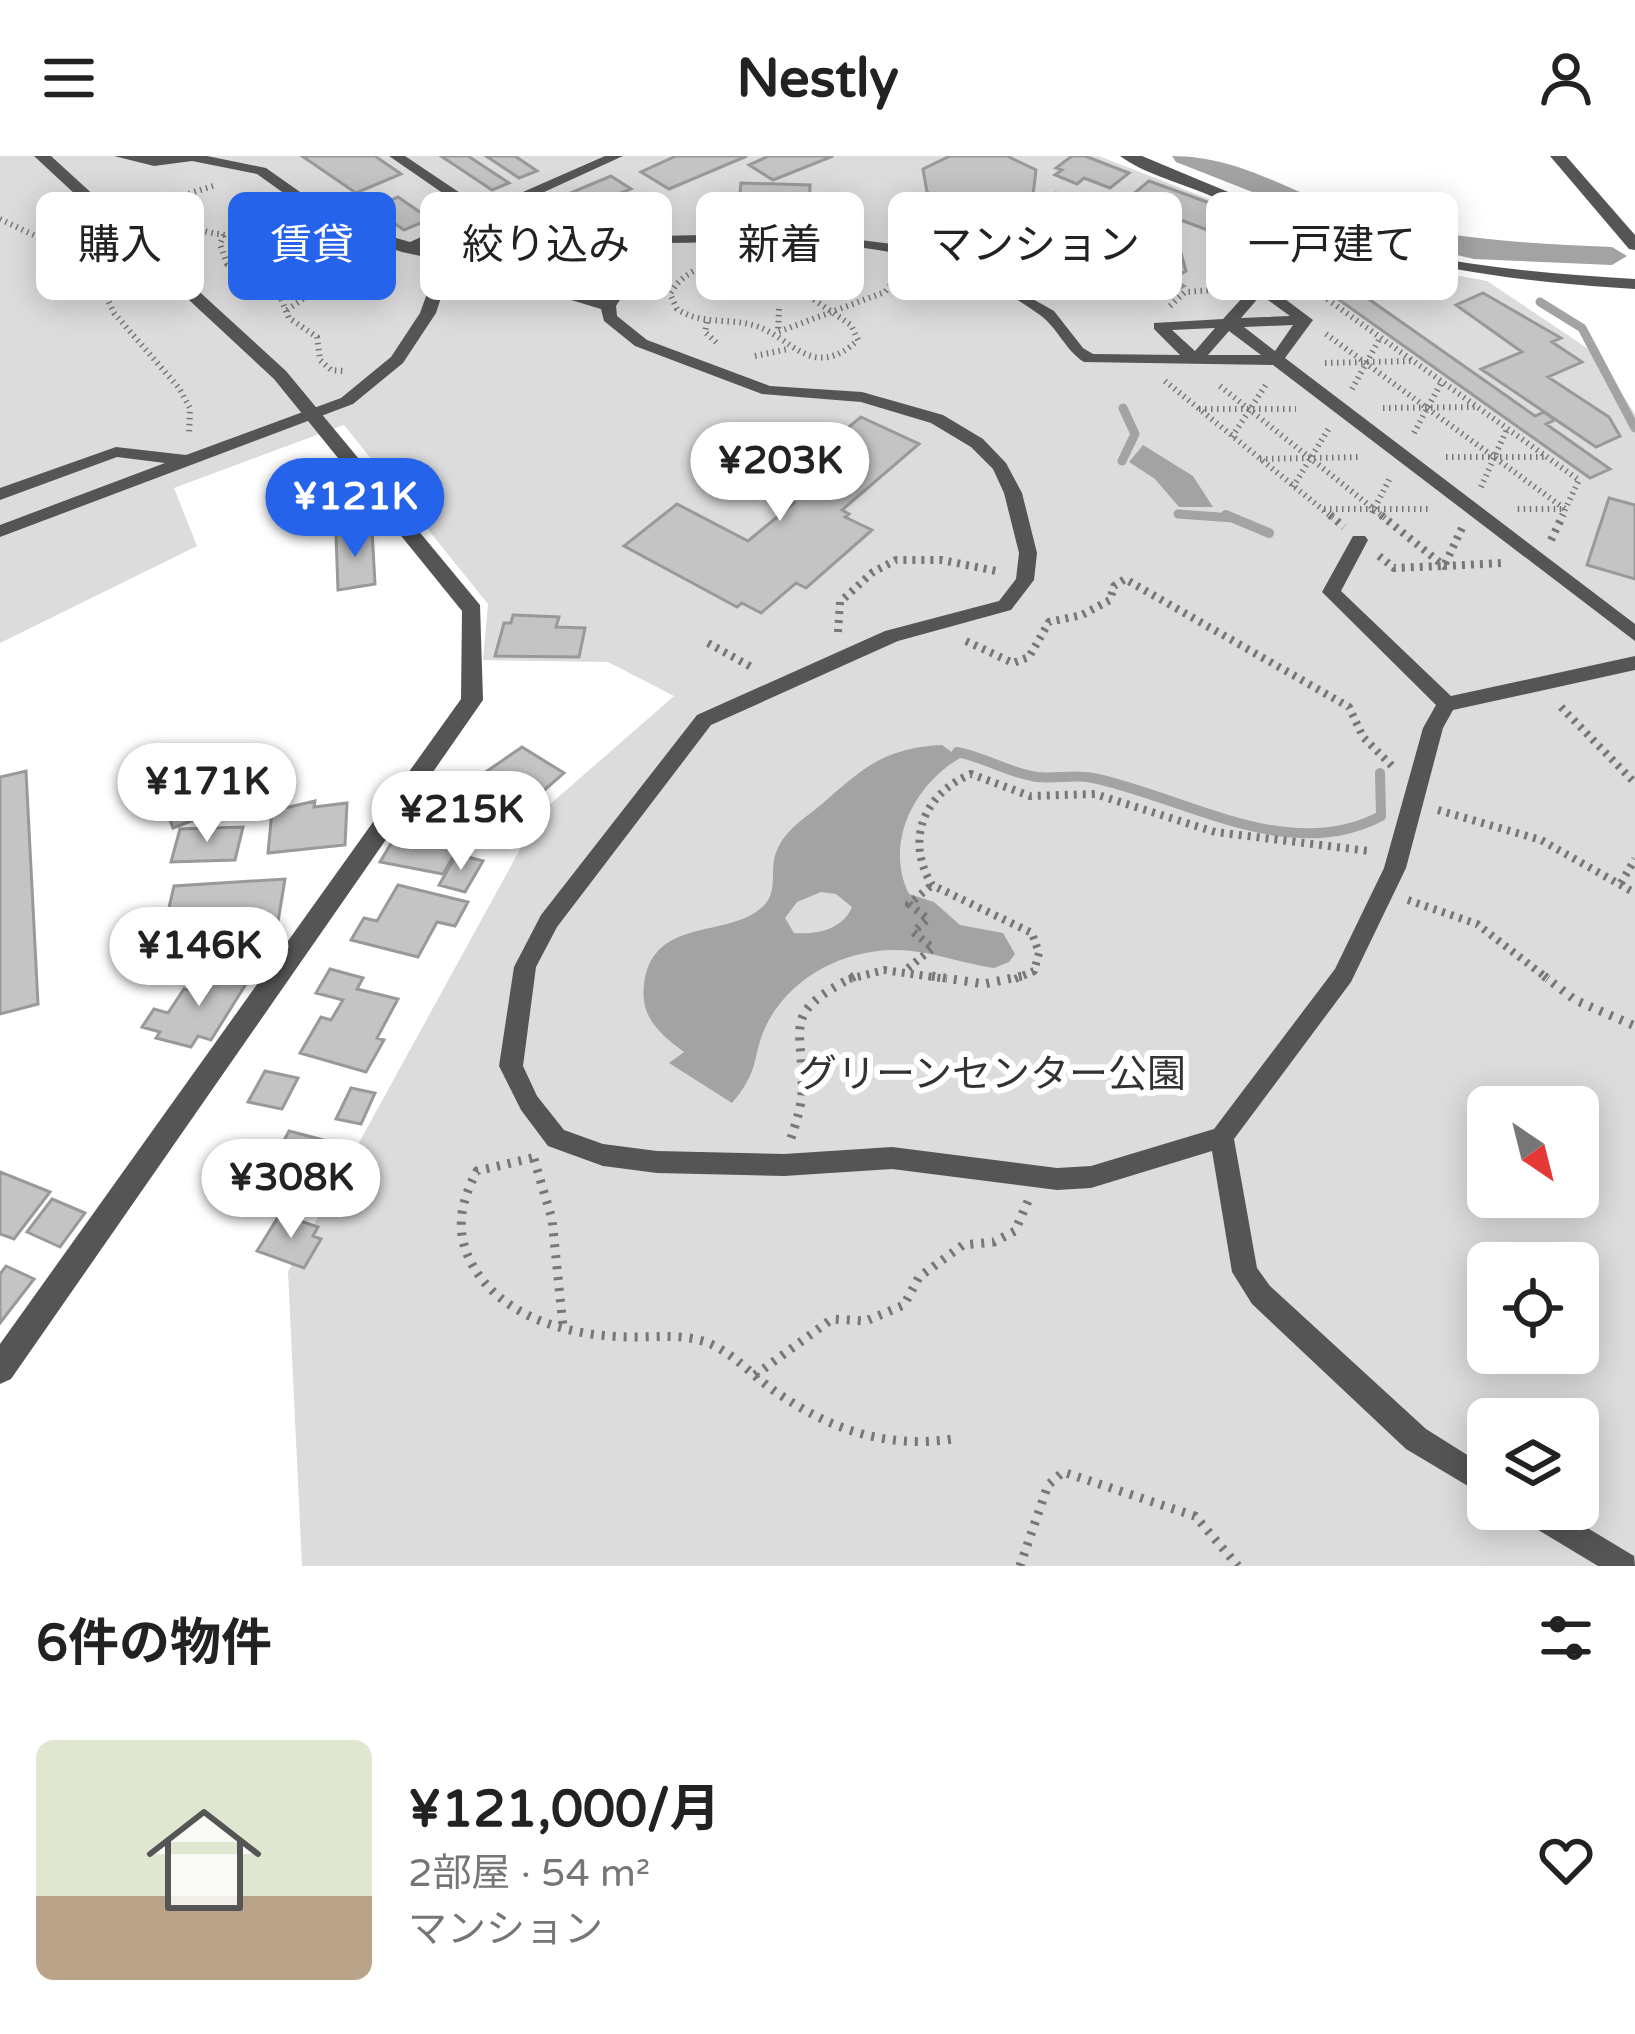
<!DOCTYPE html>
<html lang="ja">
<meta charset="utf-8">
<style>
body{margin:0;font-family:"Varela Round","Noto Sans JP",sans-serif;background:#f2f2f2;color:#222;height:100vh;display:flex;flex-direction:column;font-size:45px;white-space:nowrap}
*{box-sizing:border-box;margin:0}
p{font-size:39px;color:#767676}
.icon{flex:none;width:66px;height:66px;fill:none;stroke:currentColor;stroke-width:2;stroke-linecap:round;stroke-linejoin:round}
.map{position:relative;height:1410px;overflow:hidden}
.details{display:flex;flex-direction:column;background:#fff;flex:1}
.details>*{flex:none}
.top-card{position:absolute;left:36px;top:36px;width:1563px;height:108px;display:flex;gap:24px}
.needle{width:78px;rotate:145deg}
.tools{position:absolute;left:1467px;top:930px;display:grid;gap:24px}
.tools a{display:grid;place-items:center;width:132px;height:132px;border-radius:18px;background:#fff;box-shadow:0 6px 30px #0003;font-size:60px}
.price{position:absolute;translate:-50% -102px;padding:0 27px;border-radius:42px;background:#fff;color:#222;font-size:39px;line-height:78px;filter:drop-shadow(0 3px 6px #0008)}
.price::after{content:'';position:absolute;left:50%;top:72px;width:36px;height:27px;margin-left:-18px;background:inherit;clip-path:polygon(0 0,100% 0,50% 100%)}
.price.on{background:#2563eb;color:#fff}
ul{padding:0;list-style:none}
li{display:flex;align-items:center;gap:36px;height:300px;padding:0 36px}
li+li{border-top:3px solid #e0e0e0}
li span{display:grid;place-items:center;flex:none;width:336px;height:240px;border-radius:18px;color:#555}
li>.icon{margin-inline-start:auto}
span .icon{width:144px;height:144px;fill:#fffc;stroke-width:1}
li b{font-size:51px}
h2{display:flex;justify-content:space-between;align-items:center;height:144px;padding:0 36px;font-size:51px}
.chip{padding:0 42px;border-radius:18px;background:#fff;box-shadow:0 6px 30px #0003;font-size:42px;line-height:108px}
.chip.on{background:#2563eb;color:#fff}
header{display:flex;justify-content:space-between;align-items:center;height:156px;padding:0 36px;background:#fff;font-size:54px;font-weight:700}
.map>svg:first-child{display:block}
.green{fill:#dcdcdc;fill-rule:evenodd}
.water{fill:#a3a3a3;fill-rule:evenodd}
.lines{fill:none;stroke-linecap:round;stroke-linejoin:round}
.stream-far1{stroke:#a3a3a3;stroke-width:9}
.stream{stroke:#a3a3a3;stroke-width:10}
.canal{fill:#a3a3a3;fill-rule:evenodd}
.building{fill:#c4c4c4;stroke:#999;stroke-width:3}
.path-far2{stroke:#777;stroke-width:6;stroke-dasharray:1.5 4.5;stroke-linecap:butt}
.path-far1{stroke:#777;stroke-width:8;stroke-dasharray:3 6;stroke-linecap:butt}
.path{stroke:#777;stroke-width:9;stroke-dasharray:3 8;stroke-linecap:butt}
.service{fill:#555;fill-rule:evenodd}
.minor{fill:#555;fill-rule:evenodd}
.tertiary{fill:#555;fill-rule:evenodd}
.labels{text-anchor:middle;stroke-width:12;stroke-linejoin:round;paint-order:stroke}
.park-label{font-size:39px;fill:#333;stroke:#fff}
</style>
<header><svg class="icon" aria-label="menu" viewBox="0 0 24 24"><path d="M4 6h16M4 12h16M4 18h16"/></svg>Nestly<svg class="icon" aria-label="person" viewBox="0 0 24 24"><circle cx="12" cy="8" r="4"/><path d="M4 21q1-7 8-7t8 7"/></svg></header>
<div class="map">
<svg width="1635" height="1410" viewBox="0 0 1635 1410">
<rect width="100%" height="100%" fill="#fff"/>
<!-- green -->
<path class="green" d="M0,0H1099L1262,64L1400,109L1487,125L1596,198L1635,258V1410H302L288,1116L540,657L674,540L608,506L483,504L488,448L344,269L174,332L197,390L0,487ZM1488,951H1578V1041H1488ZM1488,1107H1578V1197H1488ZM1488,1263H1578V1353H1488Z"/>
<!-- water -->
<path class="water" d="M1143,289L1193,320L1213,351H1179L1155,323L1129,306Z
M942,589L960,602C914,629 884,687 909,738L934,746L960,769L1003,777L1015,798L1009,806L994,812C966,808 939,798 912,795C856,788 796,815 769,864C750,899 763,911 732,947L669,907L684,896C660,878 640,861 644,829C652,757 734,785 766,747C778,733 769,710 777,694C786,673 805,662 822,648C864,611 885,592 942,589ZM821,736L836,738L852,751C843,773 817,779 794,777L785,762L797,746Z"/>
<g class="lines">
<!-- stream-far1 -->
<path class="stream-far1" d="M1540,146L1582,172L1635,272
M1122,305L1135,278L1123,252
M1178,358L1233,362"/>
<!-- stream -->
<path class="stream" d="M1226,359L1269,377
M957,596C984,601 1009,617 1037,621C1056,623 1075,618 1093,622C1185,641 1289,709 1381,660L1380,617"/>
<!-- canal -->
<path class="canal" d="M1172,0C1245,0 1297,42 1365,60C1450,84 1524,87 1612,91L1627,100L1612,109L1474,103L1352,75L1176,6Z"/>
</g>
<!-- building -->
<path class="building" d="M302,0H375L401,18L356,37Z
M441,0H468L509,27L492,34Z
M486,0H515L537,15L519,22Z
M676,0H747L669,33L641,16Z
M769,0H833L773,24L749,9Z
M950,0H1007L1036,14L1033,39L1004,54L962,55L927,36L923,13Z
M1072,0H1085L1129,17L1110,32L1084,22L1077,28L1055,19L1062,14L1056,12Z
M611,20L631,33L582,53L563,40Z
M1149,25L1254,63L1232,83L1126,44Z
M741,27L810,29L809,57H787L786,70L737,65Z
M1056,37L1088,54L1060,65L1071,70L1060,76L1050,71L1028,86L998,67L1023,57L1011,51L1023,45L1034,51Z
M398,41L430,63L404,74L372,52Z
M624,44L644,57L610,72L590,59Z
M537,54L597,95L543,119L484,77Z
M1081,65L1137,69L1179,90L1186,115L1172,123L1184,130L1170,138L1158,132L1145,138L1091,139L1047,114L1046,84Z
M1333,118L1535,260L1544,256L1555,264L1546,268L1610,313L1590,322L1314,126Z
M1483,137L1561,182L1552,186L1582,206L1548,221L1609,261L1620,280L1596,291L1481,213L1522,196L1456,149Z
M861,261L919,288L842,354L849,358L845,361L872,374L806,432L796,427L761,457L742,447L737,451L624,390L677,348L748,385L794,347L772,331L801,297L816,304L821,300L817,297Z
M1609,342L1635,349V423L1587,409Z
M372,374L375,428L338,434L336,379Z
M513,459L559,461L556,471L585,472L579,501L495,500L504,467H511Z
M522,591L564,617L518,657L496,650L490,655L503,663L470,691L451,678L459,671L455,668L461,661L457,658L478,640L464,631Z
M223,598L228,621L169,638L165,614Z
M26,615L38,848L0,858V621Z
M435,625L460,633L438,665L412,656Z
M192,635L202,661L173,672L163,645Z
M315,645L314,651L347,647L345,689L268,697L272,655Z
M243,671L235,704L171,706L180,673Z
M401,671L444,681L458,692L443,718L380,706Z
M457,698L483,705L465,736L439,729Z
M285,723L275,784L198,789L202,767L165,769L174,730Z
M398,729L468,746L455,770L437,766L418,801L351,784L364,762L377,765Z
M214,810L251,820L211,884L198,880L191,891L156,882L160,876L142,871L154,853L168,857L184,833L198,836Z
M330,813L363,822L357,833L398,843L377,882L384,884L366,916L300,897L321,861L331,864L343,844L316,837Z
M265,915L298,922L282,953L248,946Z
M351,932L375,937L361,968L336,963Z
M289,975L335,987L304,1046L258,1034Z
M0,1016L50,1036L14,1083L0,1078Z
M52,1043L85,1057L60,1091L27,1076Z
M280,1058L318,1071L313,1080L321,1083L304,1112L257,1095Z
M6,1110L34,1123L0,1167V1118Z"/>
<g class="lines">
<!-- path-far2 -->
<path class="path-far2" d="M213,30L172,43L166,57C206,86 260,83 307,75
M0,63L90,106L114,157L179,232L190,252L189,279
M224,79L220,88L227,108L272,121L289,162L317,181L320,204L331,214L343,215
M710,109C692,114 679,122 670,138L677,153C701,169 727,162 753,169C791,179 811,227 858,184L851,169L804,137L816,111
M1291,125H1302L1579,324L1561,362
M1170,150L1185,136L1226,133
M779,153L778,176L885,136L897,121
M287,154L310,138L302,106L318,84
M707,166L705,176L719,189
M1326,178L1565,353H1516
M755,200L788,193
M1325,207L1412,205
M1165,225L1333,362
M1220,230L1385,362
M1352,233L1380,182
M1383,252L1476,251
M1199,253H1296
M1414,277L1442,225
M1232,281L1267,227
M1446,301H1545
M1260,303L1359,301
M1293,331L1329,272
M1481,331L1507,273
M1324,353H1429
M1372,357L1390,322"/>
<!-- path-far1 -->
<path class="path-far1" d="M1330,359L1344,371
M1381,359L1444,410L1502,407
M1551,384L1563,359
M1379,400L1394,412L1444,410L1462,372
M838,476L840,446L873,416L896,404H942L1001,416
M966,485L1013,507L1029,501L1049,466L1082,459L1110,444L1114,430L1125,423L1349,551L1363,581L1393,611
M708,487L755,513
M1561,551L1635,627
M1438,654L1541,684L1635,737
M1621,727L1635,703
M1408,744L1477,768L1548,823
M908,812L933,792L913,776L928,763L909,748L932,729
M849,823L884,814L947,823
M1015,823L1034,815L1039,797L1032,777L932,729C904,683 925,637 971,618L1030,640L1095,638L1215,676L1369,695"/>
<!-- path -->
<path class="path" d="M932,820L984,828L1022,820
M1544,820L1575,844L1635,870
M791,982C796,967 801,952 802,936C804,867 779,859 855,820
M532,1002L477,1015C460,1047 454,1077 473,1110C504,1164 575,1181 633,1181C658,1181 682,1178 706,1186C732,1196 751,1218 773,1234C829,1273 885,1293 953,1283
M534,1003L552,1063L563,1170
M755,1219L832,1163L866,1165L904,1149L919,1121L963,1089L994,1086L1015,1075L1028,1045
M1020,1410L1048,1329L1063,1316L1195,1360L1238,1410"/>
<!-- service -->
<path class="service" d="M114,0H207L266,12L344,67L410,86L473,58L389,0H405L484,53L605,0H623L424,91L604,144L643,86L655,80L803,77L925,92L999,124L1054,155L1083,192L1093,198L1180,199L1154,173V167L1223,163L1255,128H1265L1313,164L1285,202L1635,468V485L1273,209L1084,206C1065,194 1058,172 1040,159C927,76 795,85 663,87L653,92L616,150L617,160L647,184L770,230L862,236L943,259L983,283L1006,307L1022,337L1037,397L1034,424L1011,454L898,485L711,569L557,771L536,811L523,910L537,940L564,974L603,988L657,995L784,998L892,991L1057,1012L1091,1010L1214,973L1335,813L1384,712L1423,572L1436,549L1322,436L1353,380H1365L1368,384L1341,435L1451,540L1635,500V514L1453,554L1443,572L1406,712L1351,826L1234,983L1257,1112L1270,1130L1426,1273L1488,1312V1342L1406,1293L1252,1148L1232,1116L1212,995L1091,1032L1057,1034L892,1013L784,1020L657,1017L603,1010L548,990L521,954L499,910L514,811L541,759L697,559L885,475L999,445L1016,423L1019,397L1004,337L993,313L971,291L931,267L861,246L762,238L635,190L604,165L601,153L452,108L436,157L403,207L353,248L0,381V369L165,307L117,301L0,344V332L116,291L186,299L341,242L391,201L420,157L439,104L402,96L334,73L257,18L192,5L154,10ZM1261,139L1290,160L1241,162ZM1293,169L1275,195L1244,171ZM1215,172L1195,195L1172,174ZM1229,175L1261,199H1208Z
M1516,1353H1556L1634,1400L1635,1410H1598L1520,1363Z"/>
<!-- minor -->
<path class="minor" d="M34,0H51L286,215L480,449L483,544L11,1223L0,1228V1188L461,543L462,455L274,223Z
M1120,0H1142C1213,29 1284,62 1359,84C1448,110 1543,117 1635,123V133C1473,123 1355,101 1204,37C1177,26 1143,17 1120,0Z"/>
<!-- tertiary -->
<path class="tertiary" d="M1550,0H1566L1635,79V94L1629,93Z"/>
</g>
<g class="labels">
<!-- park labels -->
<g class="park-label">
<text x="992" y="931">グリーンセンター公園</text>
</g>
</g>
</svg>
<div class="tools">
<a><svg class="needle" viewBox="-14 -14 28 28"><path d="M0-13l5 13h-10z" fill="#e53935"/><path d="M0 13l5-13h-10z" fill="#767676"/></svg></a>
<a><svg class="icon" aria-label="locate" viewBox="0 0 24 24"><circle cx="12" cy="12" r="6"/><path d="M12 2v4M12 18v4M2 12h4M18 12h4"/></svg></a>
<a><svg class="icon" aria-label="layers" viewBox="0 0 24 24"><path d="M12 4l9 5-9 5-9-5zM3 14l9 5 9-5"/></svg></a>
</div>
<b class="price" style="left:780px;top:368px">¥203K</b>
<b class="price on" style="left:355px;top:404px">¥121K</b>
<b class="price" style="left:207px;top:689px">¥171K</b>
<b class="price" style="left:461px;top:717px">¥215K</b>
<b class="price" style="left:199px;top:853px">¥146K</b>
<b class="price" style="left:291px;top:1085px">¥308K</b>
<div class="top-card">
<a class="chip">購入</a>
<a class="chip on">賃貸</a>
<a class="chip">絞り込み</a>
<a class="chip">新着</a>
<a class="chip">マンション</a>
<a class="chip">一戸建て</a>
</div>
</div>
<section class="details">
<h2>6件の物件<svg class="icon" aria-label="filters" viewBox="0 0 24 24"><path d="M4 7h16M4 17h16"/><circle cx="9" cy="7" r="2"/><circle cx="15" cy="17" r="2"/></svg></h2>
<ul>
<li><span style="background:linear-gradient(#dfe7d0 65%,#b9a48a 0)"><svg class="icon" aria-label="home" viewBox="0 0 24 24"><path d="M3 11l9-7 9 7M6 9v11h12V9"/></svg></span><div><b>¥121,000/月</b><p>2部屋 · 54 m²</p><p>マンション</p></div><svg class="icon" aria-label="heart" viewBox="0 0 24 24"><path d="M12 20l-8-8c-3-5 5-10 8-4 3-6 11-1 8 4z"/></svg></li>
</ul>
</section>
